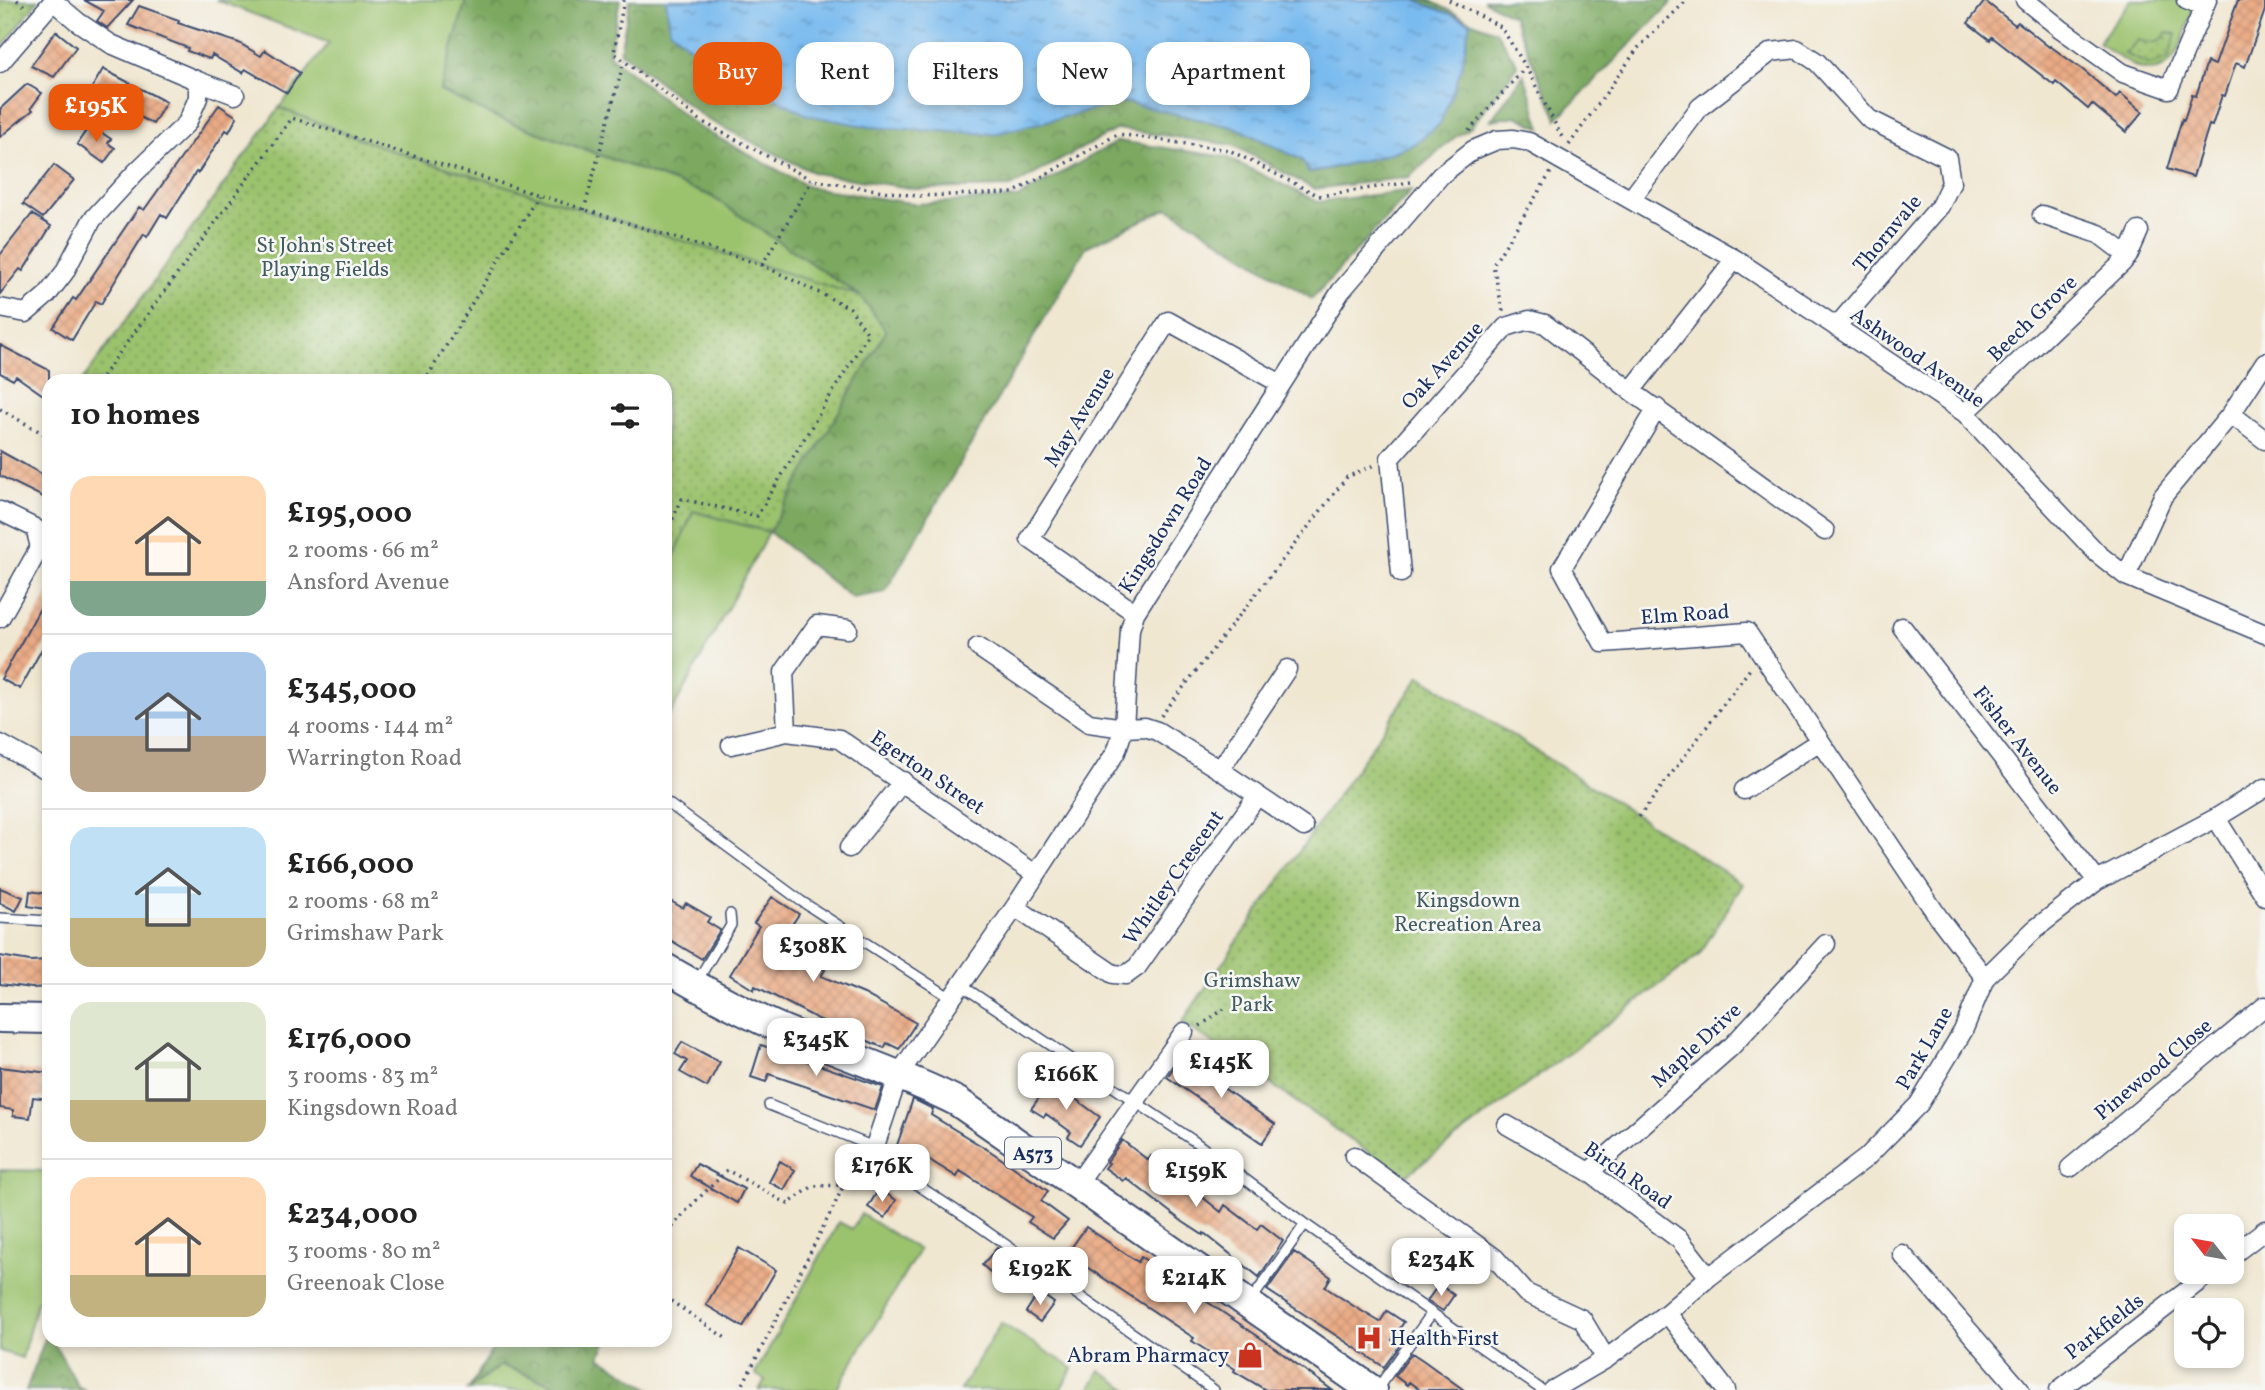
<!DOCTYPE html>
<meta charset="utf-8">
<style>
body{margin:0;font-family:Vollkorn,serif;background:#f2f2f2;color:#222;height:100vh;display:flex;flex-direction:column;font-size:26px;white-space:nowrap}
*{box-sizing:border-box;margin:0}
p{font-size:23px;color:#767676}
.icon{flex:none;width:38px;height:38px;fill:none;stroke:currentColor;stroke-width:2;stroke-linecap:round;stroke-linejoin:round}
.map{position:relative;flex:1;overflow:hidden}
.panel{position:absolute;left:42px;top:374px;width:630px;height:973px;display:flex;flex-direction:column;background:#fff;border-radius:21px;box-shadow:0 4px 10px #0003}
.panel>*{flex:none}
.guide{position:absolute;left:693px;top:42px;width:665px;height:63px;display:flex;gap:14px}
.needle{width:46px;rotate:301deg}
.fabs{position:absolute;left:2174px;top:1214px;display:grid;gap:14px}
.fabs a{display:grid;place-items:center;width:70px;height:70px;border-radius:14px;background:#fff;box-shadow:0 4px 10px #0003;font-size:35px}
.price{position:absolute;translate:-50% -60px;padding:0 16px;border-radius:14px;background:#fff;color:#222;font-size:23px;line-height:46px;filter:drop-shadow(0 2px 4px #0008)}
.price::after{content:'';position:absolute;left:50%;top:42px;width:21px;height:16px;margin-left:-10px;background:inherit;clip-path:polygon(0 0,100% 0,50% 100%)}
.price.selected{background:#ea580c;color:#fff}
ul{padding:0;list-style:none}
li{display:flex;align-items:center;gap:21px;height:175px;padding:0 28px}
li+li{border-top:2px solid #e0e0e0}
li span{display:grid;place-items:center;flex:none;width:196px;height:140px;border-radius:21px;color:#555}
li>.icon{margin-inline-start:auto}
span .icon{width:84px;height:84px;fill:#fffc;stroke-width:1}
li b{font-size:30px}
h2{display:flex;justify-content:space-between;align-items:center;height:84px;padding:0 28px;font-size:30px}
.tag{padding:0 24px;border-radius:21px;background:#fff;box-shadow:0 4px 10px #0003;font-size:24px;line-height:63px}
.tag.selected{background:#ea580c;color:#fff}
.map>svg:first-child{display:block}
.green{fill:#9bc26d;stroke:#5b7866;stroke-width:2}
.forest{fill:url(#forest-crowns);stroke:#4c6c5f;stroke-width:2}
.park{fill:url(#park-dots);stroke:#5b7866;stroke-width:2}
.water{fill:url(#water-ripples);stroke:#4a75a6;stroke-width:2}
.building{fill:url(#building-cross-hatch)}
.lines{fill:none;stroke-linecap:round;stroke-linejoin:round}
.service-casing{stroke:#3b4b6f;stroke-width:12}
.minor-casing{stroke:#3b4b6f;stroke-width:21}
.primary-casing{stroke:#3b4b6f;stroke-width:32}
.path{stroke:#3b4b6f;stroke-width:3.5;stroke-dasharray:2 5;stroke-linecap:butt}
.service{stroke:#fff;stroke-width:9}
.minor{stroke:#fff;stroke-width:18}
.primary{stroke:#fff;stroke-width:28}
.labels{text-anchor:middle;stroke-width:5;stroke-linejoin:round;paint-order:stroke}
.shield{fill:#f6f6f2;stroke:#5d6b8a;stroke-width:2}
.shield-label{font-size:19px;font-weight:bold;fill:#1b2f5e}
.street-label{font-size:21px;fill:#1b2f5e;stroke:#f6f6f2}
.park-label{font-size:21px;fill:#415b62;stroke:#f6f6f2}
.poi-label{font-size:21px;fill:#1b2f5e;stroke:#f6f6f2;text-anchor:start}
</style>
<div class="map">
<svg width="2265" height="1390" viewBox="0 0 2265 1390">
<defs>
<pattern id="forest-crowns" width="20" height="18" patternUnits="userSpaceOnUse" patternTransform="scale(1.75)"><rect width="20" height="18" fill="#7ca860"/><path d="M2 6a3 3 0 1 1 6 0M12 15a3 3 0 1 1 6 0" fill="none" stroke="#658952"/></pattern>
<pattern id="park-dots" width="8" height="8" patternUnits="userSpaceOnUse" patternTransform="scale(1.75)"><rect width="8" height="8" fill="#9bc26d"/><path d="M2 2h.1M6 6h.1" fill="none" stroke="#7e9e5d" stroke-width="1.8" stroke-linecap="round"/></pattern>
<pattern id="water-ripples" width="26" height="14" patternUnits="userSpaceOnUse" patternTransform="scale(1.75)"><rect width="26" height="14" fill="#7abbef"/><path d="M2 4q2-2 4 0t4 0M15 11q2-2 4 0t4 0" fill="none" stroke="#6398c5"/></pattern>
<pattern id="building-cross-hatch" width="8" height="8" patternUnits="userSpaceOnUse" patternTransform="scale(1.75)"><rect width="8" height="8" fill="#eaab84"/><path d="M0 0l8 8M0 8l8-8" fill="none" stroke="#c89374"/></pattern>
</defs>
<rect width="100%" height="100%" fill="#f6f6f2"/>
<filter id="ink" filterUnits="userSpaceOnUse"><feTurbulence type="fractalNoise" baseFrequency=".0143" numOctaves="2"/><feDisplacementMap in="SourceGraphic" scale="14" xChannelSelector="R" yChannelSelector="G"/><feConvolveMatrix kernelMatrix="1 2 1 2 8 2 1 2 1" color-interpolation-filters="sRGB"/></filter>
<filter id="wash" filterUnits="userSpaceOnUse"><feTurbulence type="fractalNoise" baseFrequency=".00686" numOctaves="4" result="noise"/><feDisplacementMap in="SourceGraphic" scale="28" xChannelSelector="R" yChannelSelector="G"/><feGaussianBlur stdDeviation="1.57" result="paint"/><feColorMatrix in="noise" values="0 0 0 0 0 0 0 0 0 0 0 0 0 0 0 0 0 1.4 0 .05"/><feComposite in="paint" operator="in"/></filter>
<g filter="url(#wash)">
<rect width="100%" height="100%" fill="#f0e7d1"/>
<!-- green -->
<path class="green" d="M216,0H466L440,91L496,117L709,195L860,296L393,151L279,108L329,43Z
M2131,0H2177L2194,6C2184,33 2176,85 2136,67C2123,61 2111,51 2098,43Z
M693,511L769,532L670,715L665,713V579Z
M0,1170L49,1171V1304L37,1301L22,1358L0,1351Z
M861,1214L919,1250L836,1390H759L765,1380L755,1374L839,1222L852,1229Z
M1001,1323L1073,1368L1060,1390H960Z
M501,1365L569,1390H468Z
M1100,1370L1129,1390H1089Z"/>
<!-- forest -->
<path class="forest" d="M466,0H620L609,55L698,127L809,187L916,204L1017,198L1118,141L1226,157L1318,202L1412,190L1312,299L1168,208L1086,247L885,592L852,598L769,532L886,331L860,296L709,195L496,117L440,91Z
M630,0H666L671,30L993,134L1124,102L1237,128L1302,160L1309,173L1382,156L1413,144L1470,22L1415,0H1429L1470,21L1496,31L1518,66L1470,128L1454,138L1409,177L1314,189L1233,145L1117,129L1011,187L916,189L814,173L706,119L620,51Z
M1483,0H1674L1557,119L1513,16Z
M1524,74L1541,128L1516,116L1491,120Z
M48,1331L49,1340L53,1341L78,1386L85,1390H26Z
M607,1340L600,1357L652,1390H569L501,1365L469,1389L497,1341Z"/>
<!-- park -->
<path class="park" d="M0,0H38L0,50Z
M2167,32L2176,34L2168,59L2150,65L2125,54L2138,40C2150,44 2161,45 2167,32Z
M279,108L393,151L860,296L886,331L769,532L693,511L665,579V382L82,381Z
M1420,676L1743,884L1699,955L1404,1177L1182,1022Z"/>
<!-- water -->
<path class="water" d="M666,0H1415L1470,22L1461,70L1440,124L1414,144L1382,156L1309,173L1302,160L1237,128L1124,102L994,134L870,127L807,115L705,60L670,30Z"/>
<g id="blocks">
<!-- building -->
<path class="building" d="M84,0H133L107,28L97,21L104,11Z
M2238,0H2265V10L2245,67L2236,63L2225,96L2222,95L2212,126L2209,125L2193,177L2167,169L2182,119L2184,120L2192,95L2196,96L2207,62L2215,65Z
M1985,1L2015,25L2018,22L2049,47L2050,46L2083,70L2116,98L2120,93L2143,112L2126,132L2092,104L2088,109L2056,82L2054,85L1992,37L1990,40L1968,23Z
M139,6L179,20L178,23L239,43L261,56L265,50L300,73L287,93L245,69L243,73L212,55L210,59L187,51L188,48L128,25Z
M56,31L76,47L54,77L31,66Z
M103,69L166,102L153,124L90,91Z
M27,84L42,93L31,108L33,110L0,137V109Z
M219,105L237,117L229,132L226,130L198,173L196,172L167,218L161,214L147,237L144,234L101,304L96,301L72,340L53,328L73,298L76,300L139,207L144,210Z
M90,125L111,139L108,143L115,148L104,163L77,144Z
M54,165L74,180L43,218L23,204Z
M32,214L51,226L23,271L20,269L0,294V255Z
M0,345L49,370V399L16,376L13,380L0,373Z
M0,451L49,478V500L0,476Z
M49,592V636L20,689L1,679Z
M0,888L23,897L16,911L0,903Z
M30,891L49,894L46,909L28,906Z
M772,897L799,914L779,944L825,970L821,976L864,994L916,1023L899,1049L887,1043L884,1048L818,1019L755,986L754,990L730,975L759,926L754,923Z
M665,898L683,908L686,903L710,917L707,922L720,930L702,959L665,937Z
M0,956L30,961L49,960V987L32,988L0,984Z
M682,1042L720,1062L707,1087L680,1072L687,1061L675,1054Z
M761,1045L883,1087L875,1110L769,1074L766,1082L751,1077Z
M1180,1058L1275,1124L1262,1143L1167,1077Z
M0,1067L49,1073V1099L33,1097L30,1118L13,1116V1110L0,1108Z
M1051,1081L1100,1117L1080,1145L1068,1137L1071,1132L1046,1114L1044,1117L1031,1109Z
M913,1099L933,1109L931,1115L993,1153L1048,1191L1041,1201L1068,1221L1053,1238L1028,1222L1032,1217L960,1171L957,1177L915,1151L905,1168L890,1158L896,1148Z
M1122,1140L1148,1160L1151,1156L1221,1212L1225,1205L1257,1229L1261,1224L1283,1241L1259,1277L1204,1233L1203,1235L1183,1222L1126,1178L1123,1181L1105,1168L1109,1163L1107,1162Z
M780,1161L795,1170L784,1190L769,1182Z
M697,1164L744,1189L737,1203L690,1176Z
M879,1189L896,1200L885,1218L868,1207Z
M1086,1227L1138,1262L1141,1257L1268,1343L1332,1390H1266L1234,1371L1235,1369L1192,1341L1194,1338L1067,1254Z
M739,1248L776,1270L743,1327L706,1305Z
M997,1248L1024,1271L1009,1288L982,1265Z
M1294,1252L1331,1277L1325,1287L1355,1307L1380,1322L1387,1311L1404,1322L1392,1340L1400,1345L1384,1367L1267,1290Z
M1439,1284L1454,1295L1443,1311L1427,1301Z
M1039,1292L1054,1303L1040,1322L1026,1312Z
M1412,1353L1424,1361L1464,1390H1420L1409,1382L1407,1385L1395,1376Z"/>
</g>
</g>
<g filter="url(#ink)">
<use href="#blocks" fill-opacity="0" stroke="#3b4b6f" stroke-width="2"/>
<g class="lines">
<!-- service casing -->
<g class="service-casing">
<path id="service" d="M665,801L801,901L951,998
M0,918L49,921
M697,981L731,925L730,914
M961,985L1194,1141L1305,1224L1542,1390
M769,1105L874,1147
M872,1155L969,1219L1214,1390
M1250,1302L1305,1224
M1377,1389L1432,1313"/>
</g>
<!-- minor casing -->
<g class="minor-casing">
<path id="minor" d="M2025,0L2061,29L2123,73L2169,89L2207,0
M2186,0L2204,7
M0,63L54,0
M198,81L235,95
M1631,199L1700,107L1771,52L1797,49L1817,62L1869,119L1947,158L1951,183L1940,206L1836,327
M2042,215L2099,234L2128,256
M0,308L26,313L47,295L64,273L92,220L136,172L187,123L198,98V81L111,44L78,22L53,1
M1631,391L1735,259
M1657,408L1562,568L1603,643L1747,632L1939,918L1985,978
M1965,413L2121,264L2128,256L2139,231
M2231,414L2265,440
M0,511L35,528L40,547L0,618
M1401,573L1390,458L1506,327L1529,320L1545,324L1631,391L1825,531
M2126,576L2163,496L2231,414L2265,362
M1135,613L1030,539L1168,321L1281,384
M1902,627L2097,881
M978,647L1089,723L1124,728L1145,727L1157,731L1220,770L1304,827
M787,732L784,672L817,625L848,629
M0,744L49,771
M731,745L787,732L839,739L1035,874
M1220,770L1287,669
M1744,790L1820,741
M2216,818L2265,896
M849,848L903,781
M1015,907L1113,974L1126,975L1137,967L1257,796
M1507,1125L1589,1172L1680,1240L1709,1277
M872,1155L899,1074L1015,907L1116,752L1124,728L1130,629L1135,613L1341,291L1441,175L1473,150L1497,140L1513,139L1529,142L1735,259L1965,413L2098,554L2126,576L2265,634
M1354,1156L1495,1258L1526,1293L1582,1319L1606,1359
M2070,1168L2265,1006
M1589,1172L1732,1046L1826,944
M1077,1184L1184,1032
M1902,1254L2020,1390
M2231,1256L2265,1230
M1667,1313L1726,1390
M1553,1390L1606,1359L1667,1313L1709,1277L1866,1158L1919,1104L1963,1031L1985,978L2035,929L2097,881L2216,818L2265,788
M2059,1390L2211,1272"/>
</g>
<!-- primary casing -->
<g class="primary-casing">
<path id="primary" d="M665,968C707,992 749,1016 794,1034C849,1057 905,1075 958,1102L1372,1390
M0,1018L49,1019"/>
</g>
<!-- path -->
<path class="path" d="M17,0L27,8
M624,0L614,53L701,121L812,180L916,196L1013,193L1118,134L1229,150L1319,196L1411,182
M1449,0L1501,27L1526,67L1564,141
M1469,131L1526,67
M1569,145L1638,48L1687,0
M584,210L624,61
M762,265L812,180
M1503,311L1493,265L1551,172
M98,382L292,118L762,265L850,308L868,334L757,516L682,499L665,535
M424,382L538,196
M0,409L49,437
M1161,716L1347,477L1374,465
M1639,817L1750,669
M1200,1026L1224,1009
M665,1239C680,1212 706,1193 727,1170L788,1204L813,1186L844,1185
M665,1297L727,1339
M740,1390L834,1206L851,1169L859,1164"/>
<!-- service -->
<use href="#service" class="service"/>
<!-- minor -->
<use href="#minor" class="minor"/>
<!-- primary -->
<use href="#primary" class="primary"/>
</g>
</g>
<!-- icons -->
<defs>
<g id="hospital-bare" transform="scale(2.1)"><path d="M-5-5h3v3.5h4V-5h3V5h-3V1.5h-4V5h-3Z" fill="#c8321e" stroke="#f6f6f2" stroke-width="2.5" paint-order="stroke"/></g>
<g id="shop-bare" transform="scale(2.1)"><path d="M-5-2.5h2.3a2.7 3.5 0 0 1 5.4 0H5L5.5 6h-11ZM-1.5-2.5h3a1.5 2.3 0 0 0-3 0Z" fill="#c8321e" stroke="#f6f6f2" stroke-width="2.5" paint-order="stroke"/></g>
</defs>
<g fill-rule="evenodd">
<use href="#hospital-bare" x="1369" y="1338"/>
<use href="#shop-bare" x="1250" y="1355"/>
</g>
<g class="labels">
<!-- shield labels -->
<rect class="shield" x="1005" y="1137.5" width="56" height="31" rx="5"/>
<g class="shield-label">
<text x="1033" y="1160">A573</text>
</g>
<!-- street labels -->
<g class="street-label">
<text transform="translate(1887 233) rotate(-50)" y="7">Thornvale</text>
<text transform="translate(2032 318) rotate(-44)" y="7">Beech Grove</text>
<text transform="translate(1918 357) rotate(35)" y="7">Ashwood Avenue</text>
<text transform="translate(1442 365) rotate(-48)" y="7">Oak Avenue</text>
<text transform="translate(1079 417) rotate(-58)" y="7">May Avenue</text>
<text transform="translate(1165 525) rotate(-58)" y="7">Kingsdown Road</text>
<text transform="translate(1685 614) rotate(-4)" y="7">Elm Road</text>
<text transform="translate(2018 740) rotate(52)" y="7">Fisher Avenue</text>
<text transform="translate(928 772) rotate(34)" y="7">Egerton Street</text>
<text transform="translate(1173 877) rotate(-55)" y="7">Whitley Crescent</text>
<text transform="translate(1696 1045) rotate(-43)" y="7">Maple Drive</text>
<text transform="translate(1924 1048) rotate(-60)" y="7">Park Lane</text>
<text transform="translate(2153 1069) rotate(-40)" y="7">Pinewood Close</text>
<text transform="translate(1628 1175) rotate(35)" y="7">Birch Road</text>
<text transform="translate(2104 1326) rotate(-38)" y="7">Parkfields</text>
</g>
<!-- park labels -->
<g class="park-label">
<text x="325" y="252">St John's Street<tspan x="325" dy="24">Playing Fields</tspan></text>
<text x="1468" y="907">Kingsdown<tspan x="1468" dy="24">Recreation Area</tspan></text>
<text x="1252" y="987">Grimshaw<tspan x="1252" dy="24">Park</tspan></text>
</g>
<!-- poi labels -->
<g class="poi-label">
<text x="1390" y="1345">Health First</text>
<text x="1229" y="1362" text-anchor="end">Abram Pharmacy</text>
</g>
</g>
</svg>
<div class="fabs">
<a><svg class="needle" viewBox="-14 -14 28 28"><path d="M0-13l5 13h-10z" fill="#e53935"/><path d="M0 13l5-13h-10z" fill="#767676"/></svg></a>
<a><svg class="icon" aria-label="locate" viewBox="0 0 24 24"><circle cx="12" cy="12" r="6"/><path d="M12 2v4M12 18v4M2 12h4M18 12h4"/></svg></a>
</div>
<b class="price selected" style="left:96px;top:144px">£195K</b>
<b class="price" style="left:813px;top:984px">£308K</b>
<b class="price" style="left:816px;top:1078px">£345K</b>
<b class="price" style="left:1221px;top:1100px">£145K</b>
<b class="price" style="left:1066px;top:1112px">£166K</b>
<b class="price" style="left:882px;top:1204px">£176K</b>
<b class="price" style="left:1196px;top:1209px">£159K</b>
<b class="price" style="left:1441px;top:1298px">£234K</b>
<b class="price" style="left:1040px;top:1307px">£192K</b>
<b class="price" style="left:1194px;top:1316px">£214K</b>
<div class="guide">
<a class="tag selected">Buy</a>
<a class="tag">Rent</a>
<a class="tag">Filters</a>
<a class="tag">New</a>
<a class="tag">Apartment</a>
</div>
<section class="panel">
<h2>10 homes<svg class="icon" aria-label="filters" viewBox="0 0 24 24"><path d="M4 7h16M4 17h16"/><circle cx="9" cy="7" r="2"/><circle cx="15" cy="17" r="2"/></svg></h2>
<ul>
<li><span style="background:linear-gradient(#ffd9b3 75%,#7fa58c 0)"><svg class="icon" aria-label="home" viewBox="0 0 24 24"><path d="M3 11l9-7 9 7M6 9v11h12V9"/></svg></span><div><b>£195,000</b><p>2 rooms · 66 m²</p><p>Ansford Avenue</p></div></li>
<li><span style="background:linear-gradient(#a9c7e8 60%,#b9a48a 0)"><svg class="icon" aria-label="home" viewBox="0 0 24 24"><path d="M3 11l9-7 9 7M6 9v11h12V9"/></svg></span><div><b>£345,000</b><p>4 rooms · 144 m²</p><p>Warrington Road</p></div></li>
<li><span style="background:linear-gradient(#bfe0f5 65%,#c2b280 0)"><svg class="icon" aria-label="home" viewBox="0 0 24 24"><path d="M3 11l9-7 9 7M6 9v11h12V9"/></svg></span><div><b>£166,000</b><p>2 rooms · 68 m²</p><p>Grimshaw Park</p></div></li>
<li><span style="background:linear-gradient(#dfe7d0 70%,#c2b280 0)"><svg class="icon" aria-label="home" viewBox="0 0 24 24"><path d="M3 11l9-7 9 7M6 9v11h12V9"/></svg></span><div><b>£176,000</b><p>3 rooms · 83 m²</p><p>Kingsdown Road</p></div></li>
<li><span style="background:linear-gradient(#ffd9b3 70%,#c2b280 0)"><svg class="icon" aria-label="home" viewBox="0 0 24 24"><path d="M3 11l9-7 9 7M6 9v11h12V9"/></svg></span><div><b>£234,000</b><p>3 rooms · 80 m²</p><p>Greenoak Close</p></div></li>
</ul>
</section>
</div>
